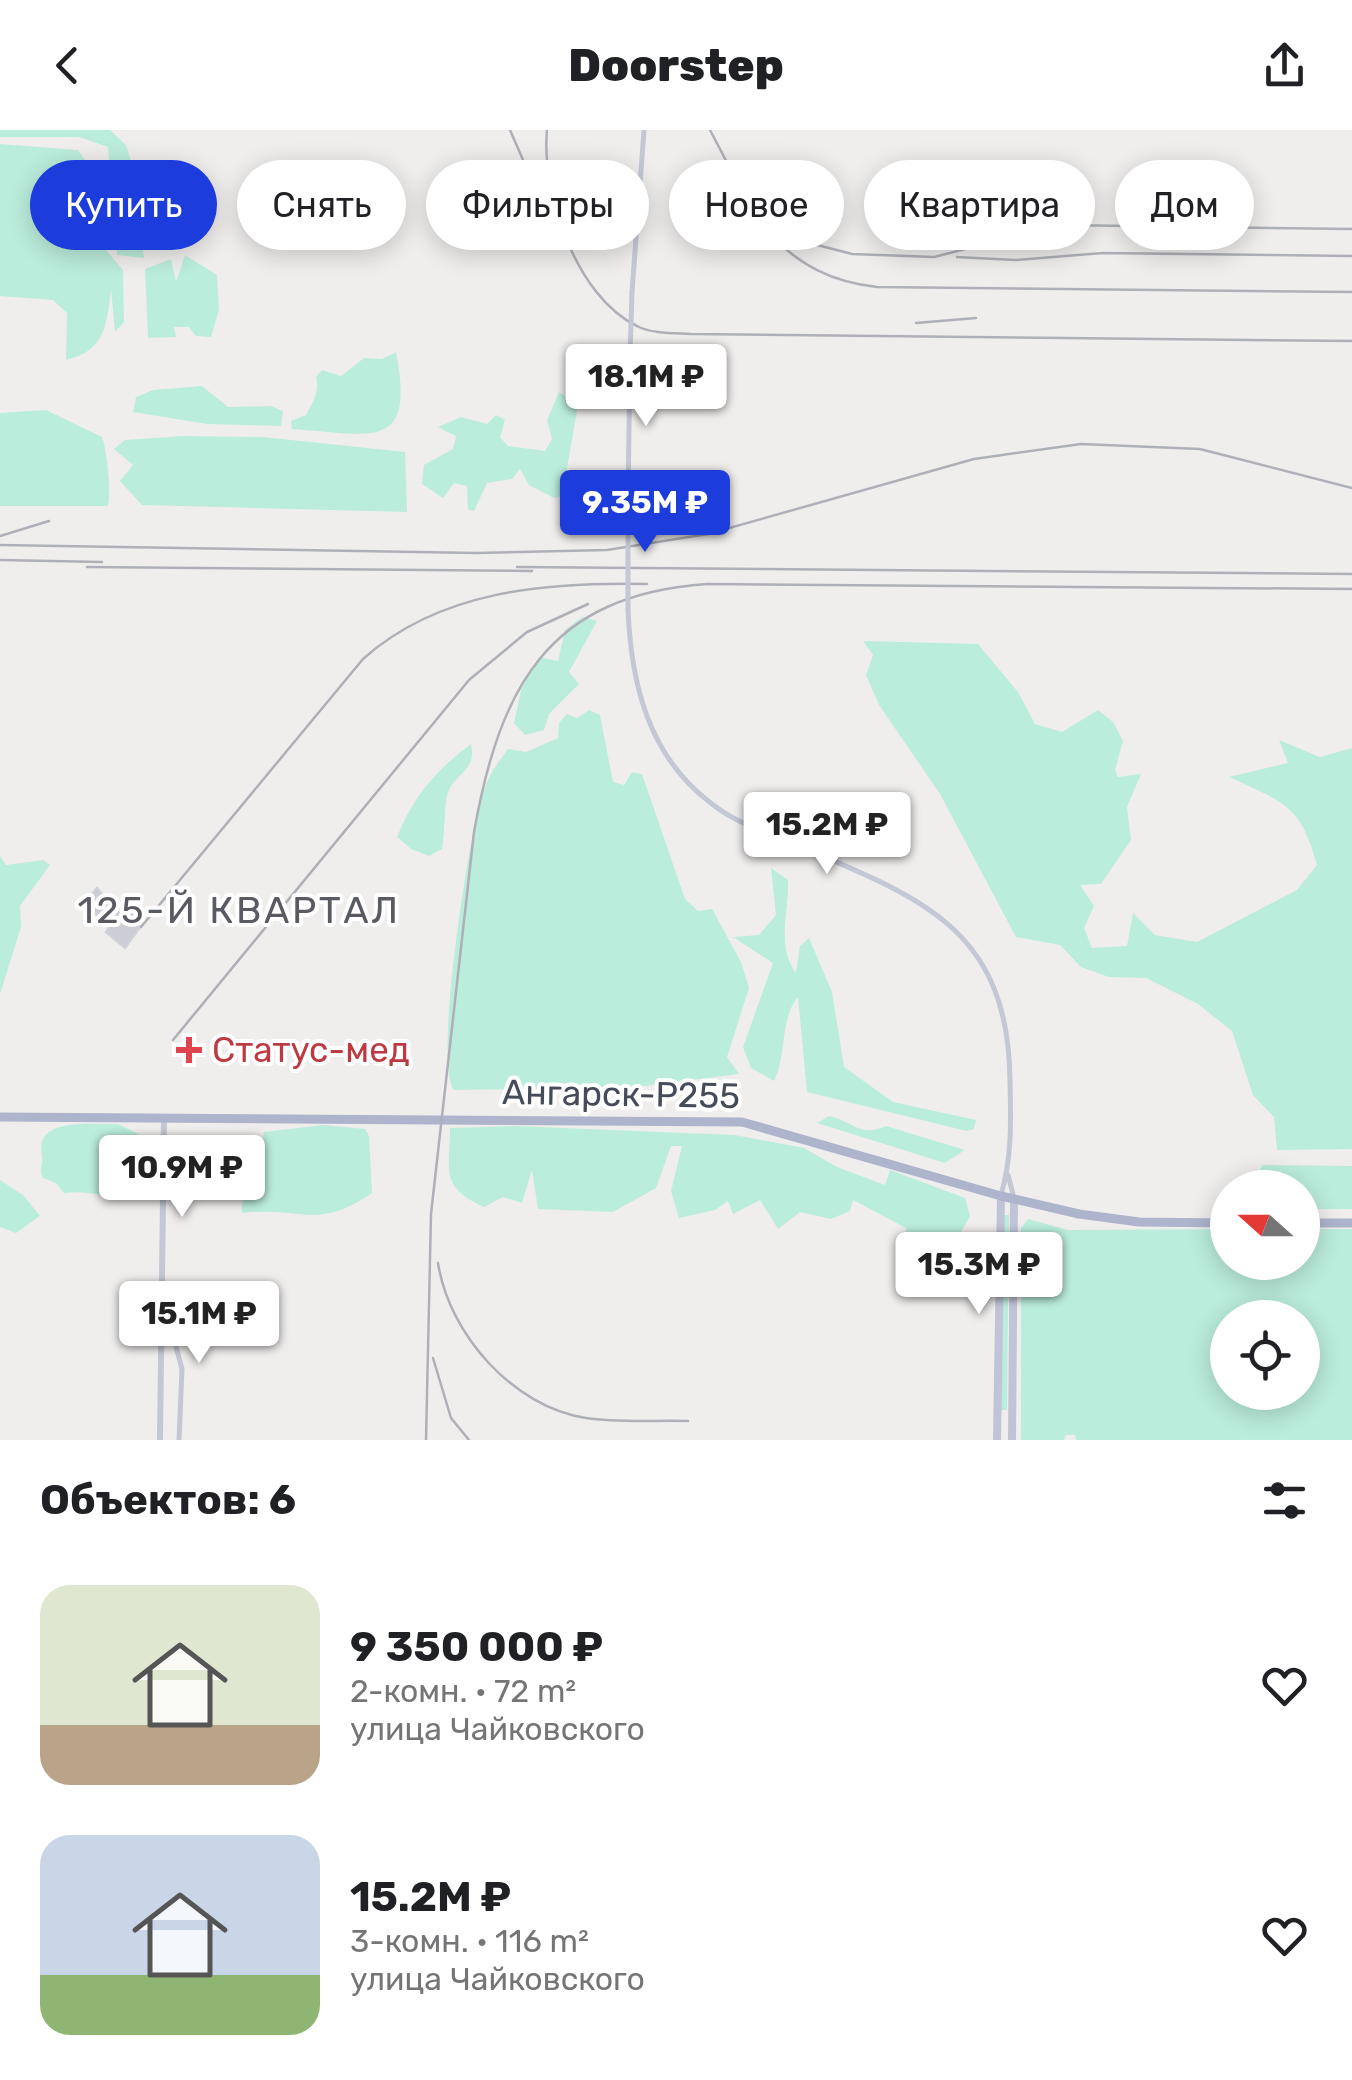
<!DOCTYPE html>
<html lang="ru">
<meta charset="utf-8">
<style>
body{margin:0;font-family:Rubik,sans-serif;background:#f6f6f6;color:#202124;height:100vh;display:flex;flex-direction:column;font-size:38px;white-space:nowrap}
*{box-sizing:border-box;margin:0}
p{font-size:32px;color:#757577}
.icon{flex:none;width:55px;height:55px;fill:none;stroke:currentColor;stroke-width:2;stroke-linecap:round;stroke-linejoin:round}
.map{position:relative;height:1310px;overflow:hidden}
.drawer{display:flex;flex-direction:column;background:#fff;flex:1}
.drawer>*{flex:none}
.hud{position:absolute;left:30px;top:30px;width:1292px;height:90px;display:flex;gap:20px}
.needle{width:65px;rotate:291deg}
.fabs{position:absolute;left:1210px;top:1040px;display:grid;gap:20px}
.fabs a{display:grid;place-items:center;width:110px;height:110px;border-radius:50%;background:#fff;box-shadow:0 5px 25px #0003;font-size:50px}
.price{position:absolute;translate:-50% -85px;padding:0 22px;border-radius:10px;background:#fff;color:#222;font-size:32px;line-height:65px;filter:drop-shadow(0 2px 5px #0008)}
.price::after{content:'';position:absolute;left:50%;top:60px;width:30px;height:22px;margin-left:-15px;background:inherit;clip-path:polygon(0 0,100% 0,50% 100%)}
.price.current{background:#1c3cdb;color:#fff}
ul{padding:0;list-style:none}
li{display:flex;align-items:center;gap:30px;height:250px;padding:0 40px}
li span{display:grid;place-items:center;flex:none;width:280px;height:200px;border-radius:30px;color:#555}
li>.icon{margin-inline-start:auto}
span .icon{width:120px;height:120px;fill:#fffc;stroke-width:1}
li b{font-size:42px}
h2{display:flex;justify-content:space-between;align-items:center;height:120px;padding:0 40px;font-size:42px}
.chip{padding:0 35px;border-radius:45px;background:#fff;box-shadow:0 5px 25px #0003;font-size:35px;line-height:90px}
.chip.current{background:#1c3cdb;color:#fff}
header{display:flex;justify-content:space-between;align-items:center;height:130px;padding:0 40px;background:#fff;font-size:45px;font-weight:800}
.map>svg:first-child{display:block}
.green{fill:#bbeddc;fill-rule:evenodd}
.building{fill:#cdced5;stroke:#d1d1d9;stroke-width:2.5}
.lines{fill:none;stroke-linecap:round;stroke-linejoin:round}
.minor{stroke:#c3c8d4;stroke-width:5}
.tertiary{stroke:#c3c8d4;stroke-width:6}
.secondary{stroke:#c0c4d6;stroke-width:8}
.primary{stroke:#adb4cc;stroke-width:9}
.rail{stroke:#afb0b7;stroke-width:2.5}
.minor-bridge{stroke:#c3c8d4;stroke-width:5}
.health-dot{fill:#e0444e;stroke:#fff;stroke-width:4}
.labels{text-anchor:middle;stroke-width:8;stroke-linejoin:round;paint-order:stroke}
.health-label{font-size:35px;fill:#be3a42;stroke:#fff;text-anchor:start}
.street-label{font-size:35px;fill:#464b5a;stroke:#fff}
.neighbourhood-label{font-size:38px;letter-spacing:2.5px;fill:#5a5b62;stroke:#fff}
</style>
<header><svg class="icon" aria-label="back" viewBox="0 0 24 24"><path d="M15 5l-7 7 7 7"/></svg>Doorstep<svg class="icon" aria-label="share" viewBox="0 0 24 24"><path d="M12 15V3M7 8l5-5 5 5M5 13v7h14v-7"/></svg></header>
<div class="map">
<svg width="1352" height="1310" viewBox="0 0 1352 1310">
<rect width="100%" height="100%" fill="#f0eeed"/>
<!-- green -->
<path class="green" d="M0,0H110L126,15L132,34L144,128L117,125L108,17L79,7H0Z
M0,14L78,20L104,57L106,120L123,140L124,192L115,202L111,159C107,195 105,221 66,230L67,183L53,170L0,166Z
M185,125L217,145L219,180L211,207L196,206L189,197H174L176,207L148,208L145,139L171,129L176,152Z
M396,222C416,324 370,304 292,299L291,291L306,285C313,272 320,262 316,247L322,240L341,246L364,228L382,229Z
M202,256L228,277L271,276L283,281L281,296L207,294L133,282L136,267L153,260Z
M559,262L578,275L562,366L554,368L529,355L520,339L512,349L487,353L474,381L468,380L467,356L454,353L443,368L422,354L424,335L453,319L456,306L438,297L461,287L487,294L496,285L505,290L500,307L508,316L545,321L552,309L547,290Z
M46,280L102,307C107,320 111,361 108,376H0V283Z
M182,306L263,307L405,322L407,382L142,375L120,351L133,335L114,319L125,310Z
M582,487L597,491L569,542L579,554L549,584L544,600L525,605L514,593L521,560L539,527L558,531L565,500Z
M863,511L978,514L1018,562L1035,594L1062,602L1098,580L1113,592L1123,611L1115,640L1118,647L1141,644L1127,677L1131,710L1101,754L1080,755L1094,776L1084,798L1092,818L1127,816L1133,783L1155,805L1197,812L1297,760L1317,735C1300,674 1285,673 1229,647L1288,633L1279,610L1320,627L1352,618V1019L1277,1020L1274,987L1253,965L1232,901L1198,874L1146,848L1109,847L1081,837L1060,815L1016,807L940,664L879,575L866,545L873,525Z
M589,580L600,585L613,652L624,655L632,642L642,644L685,769L698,781L712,779L741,832L749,858L727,927L739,944L622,959L558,953L538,960L529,953L519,959L454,960C433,934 469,706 482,665C487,648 497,633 508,619L526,622L558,608L559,593L567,584L577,588Z
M471,614C477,641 456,642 448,662C444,674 445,704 442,719L429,726L411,719L397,707C413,667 436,640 471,614Z
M0,726L6,735L43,730L50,735L20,776L21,797L0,864Z
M771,738L788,750C789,783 776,816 796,843L800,816L809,808L832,862L844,937L893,972L976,990L974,999L967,1001L807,962L798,867C780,887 787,925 774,951L751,938L743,917L773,833L733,807L759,805L776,785Z
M829,986C853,991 860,1008 886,996L965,1020L945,1033L817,993Z
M118,994L138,1004L147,1042L145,1069L134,1063C108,1071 90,1059 64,1063L56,1053L43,1048C38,1038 44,1036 42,1026C33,986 93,995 118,994Z
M323,995L365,999L369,1006L372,1063C317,1101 302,1076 242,1083C240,1064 260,1027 264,1002Z
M514,996L735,1005L804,1018L837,1037L885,1055L890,1040L965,1068L970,1086L946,1129L921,1135L903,1126L897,1112L905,1109L906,1098L853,1070L850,1081L831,1089L800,1082L778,1099L760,1070L733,1084L728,1071L715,1080L679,1088L671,1061L682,1016H671L656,1058L613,1082L538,1079L532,1040L522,1073L503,1067L484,1077C439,1056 450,1042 450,998Z
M1262,1035L1352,1036V1079H1303L1302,1058L1254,1057Z
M0,1050L23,1065L40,1086L16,1103L0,1097Z
M1002,1085H1009L1007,1280H1000Z
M1028,1089L1068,1100L1227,1099L1228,1132H1302L1303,1099H1352V1310H1076L1075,1305H1066L1064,1310H1021V1098ZM1228,1188H1302V1262H1228Z"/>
<!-- building -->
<path class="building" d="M97,758L125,790L131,784L143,793L125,818L106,802L110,796L84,774Z"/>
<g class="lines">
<!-- minor -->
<path class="minor" d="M632,162L644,0
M628,370L630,227
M628,479C631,555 649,627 712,674C736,693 767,703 794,714C918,767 1009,796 1010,952C1011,991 1012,1028 1001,1065
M1008,1045L1014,1068
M162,1192L170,1194L182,1239L179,1310"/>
<!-- tertiary -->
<path class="tertiary" d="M160,1310L164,989"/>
<!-- secondary -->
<path class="secondary" d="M997,1310L1001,1066
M1012,1310L1014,1069"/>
<!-- primary -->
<path class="primary" d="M0,987L742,992L1001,1066L1079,1084L1139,1092L1228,1093
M1302,1093H1352"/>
<!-- rail -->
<path class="rail" d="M510,0L540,69
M547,0C541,62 576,167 637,196C652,204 674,203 691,204L1352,211
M710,0L733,44L770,93L798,110L852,124L934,127L1060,95L1352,99
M769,104C801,136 832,152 877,157L1352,162
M957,127L1015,130L1103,123L1352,126
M916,193L976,188
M0,406L49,391
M0,415L476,423L607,420L708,404L974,329L1081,314L1200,319L1352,358
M0,430L102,432
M87,437L532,441
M517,437L1352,444
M141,797L363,529C440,460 547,452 647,454
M173,910L469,550L527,502L588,474
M438,1133C449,1204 513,1277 586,1288C619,1293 655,1290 688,1291
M433,1228L451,1288L469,1310
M426,1310L431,1084L474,702C500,557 548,465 707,454L1352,459"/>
<!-- minor-bridge -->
<path class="minor-bridge" d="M630,227L632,162
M628,479V370"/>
</g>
<!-- markers -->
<path class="health-dot" d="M184 905h10v10h10v10h-10v10h-10v-10h-10v-10h10z"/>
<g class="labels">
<!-- health labels -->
<g class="health-label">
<text x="212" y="932">Статус-мед</text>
</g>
<!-- street labels -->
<g class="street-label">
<text transform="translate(621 964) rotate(1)" y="12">Ангарск-Р255</text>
</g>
<!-- neighbourhood labels -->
<g class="neighbourhood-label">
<text x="239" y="793">125-Й КВАРТАЛ</text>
</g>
</g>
</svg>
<div class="fabs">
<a><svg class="needle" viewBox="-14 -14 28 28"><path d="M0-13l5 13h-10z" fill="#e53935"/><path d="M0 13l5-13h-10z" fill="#757577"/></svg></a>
<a><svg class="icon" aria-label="locate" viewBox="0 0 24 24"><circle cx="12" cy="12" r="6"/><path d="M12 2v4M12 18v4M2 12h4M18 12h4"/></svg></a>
</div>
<b class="price" style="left:646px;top:299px">18.1M ₽</b>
<b class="price current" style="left:645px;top:425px">9.35M ₽</b>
<b class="price" style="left:827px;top:747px">15.2M ₽</b>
<b class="price" style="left:182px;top:1090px">10.9M ₽</b>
<b class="price" style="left:979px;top:1187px">15.3M ₽</b>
<b class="price" style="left:199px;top:1236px">15.1M ₽</b>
<div class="hud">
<a class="chip current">Купить</a>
<a class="chip">Снять</a>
<a class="chip">Фильтры</a>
<a class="chip">Новое</a>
<a class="chip">Квартира</a>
<a class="chip">Дом</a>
</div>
</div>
<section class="drawer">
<h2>Объектов: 6<svg class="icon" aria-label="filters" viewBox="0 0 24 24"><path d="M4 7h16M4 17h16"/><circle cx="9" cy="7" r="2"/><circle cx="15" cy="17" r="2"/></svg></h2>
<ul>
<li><span style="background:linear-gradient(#dfe7d0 70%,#b9a48a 0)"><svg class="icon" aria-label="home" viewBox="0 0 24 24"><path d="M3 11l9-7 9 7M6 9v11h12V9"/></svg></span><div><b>9 350 000 ₽</b><p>2-комн. · 72 m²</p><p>улица Чайковского</p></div><svg class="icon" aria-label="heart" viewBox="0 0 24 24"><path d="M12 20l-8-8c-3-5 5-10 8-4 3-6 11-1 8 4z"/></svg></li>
<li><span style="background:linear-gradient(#c9d6e8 70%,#8fb573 0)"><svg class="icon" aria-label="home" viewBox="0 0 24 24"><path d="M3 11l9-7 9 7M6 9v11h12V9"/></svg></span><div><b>15.2M ₽</b><p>3-комн. · 116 m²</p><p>улица Чайковского</p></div><svg class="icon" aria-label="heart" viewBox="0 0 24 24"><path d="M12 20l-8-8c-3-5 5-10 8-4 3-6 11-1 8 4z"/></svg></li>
</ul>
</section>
